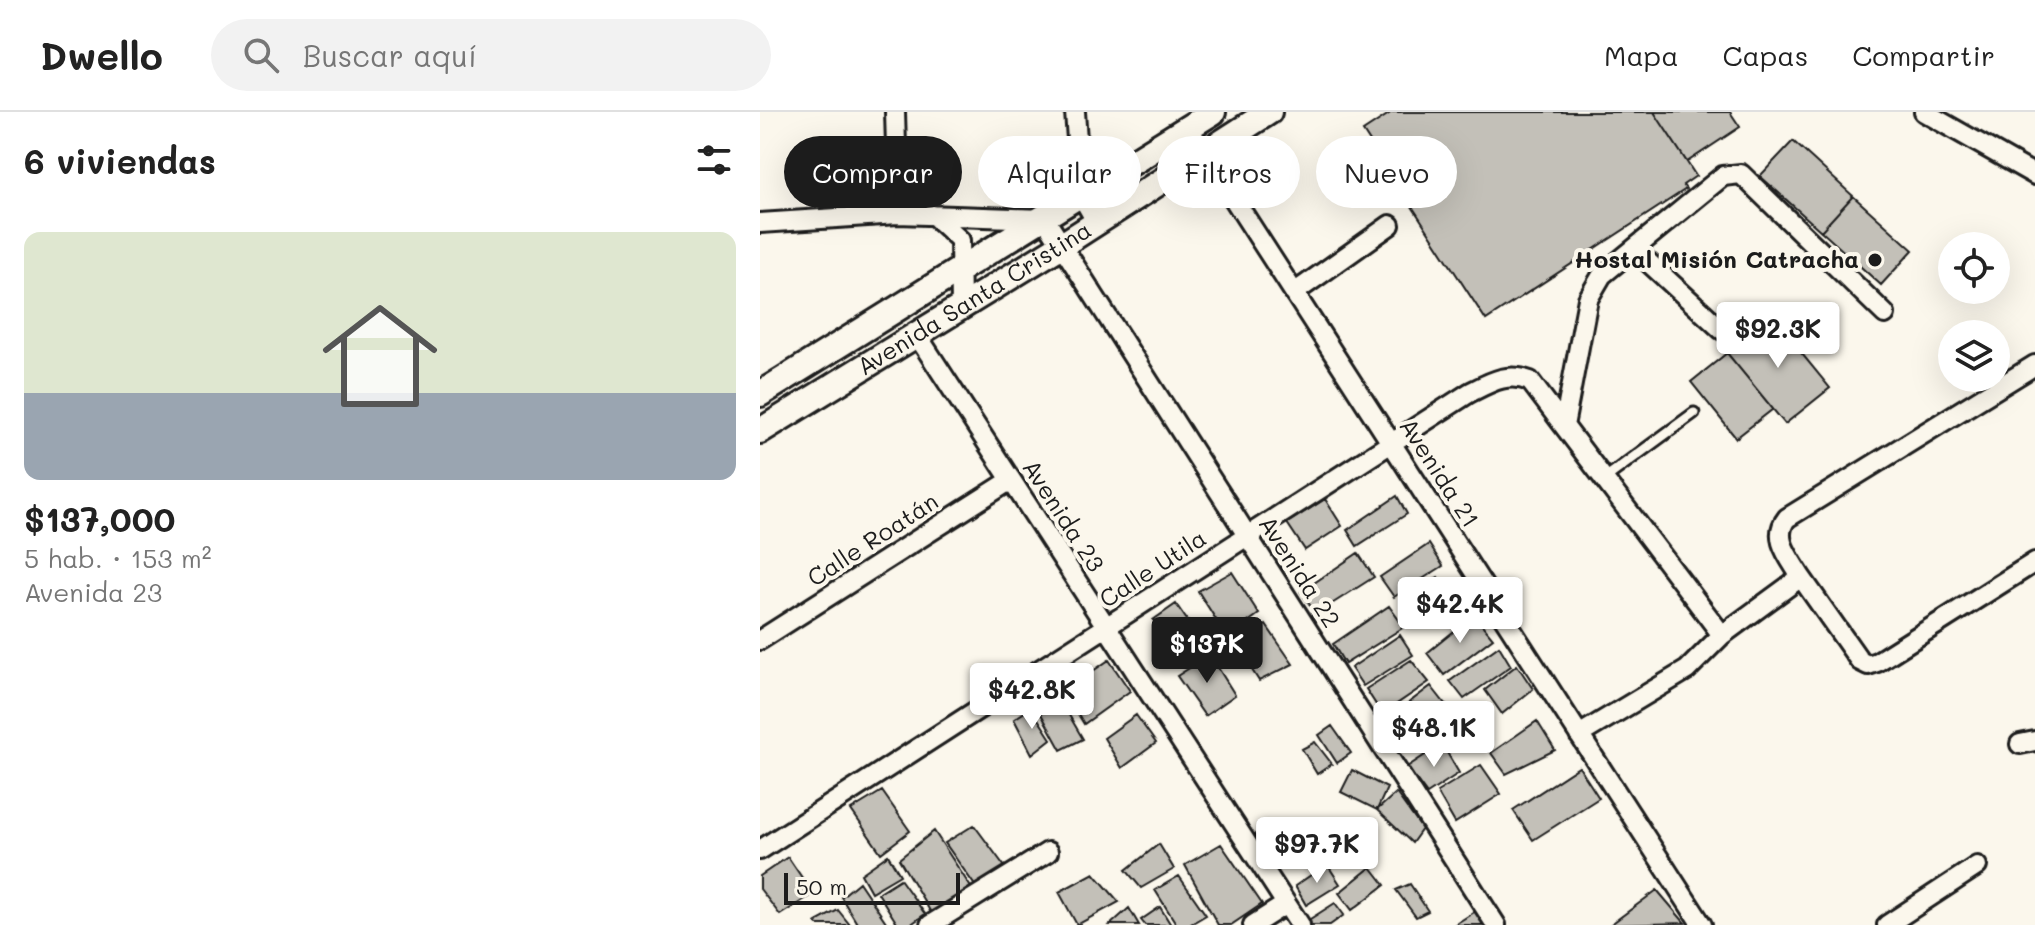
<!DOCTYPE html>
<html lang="es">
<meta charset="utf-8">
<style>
body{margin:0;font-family:Mali,sans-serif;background:#f2f2f2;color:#222;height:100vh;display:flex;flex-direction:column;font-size:30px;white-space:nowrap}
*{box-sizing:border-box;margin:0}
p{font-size:26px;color:#767676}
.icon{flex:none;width:44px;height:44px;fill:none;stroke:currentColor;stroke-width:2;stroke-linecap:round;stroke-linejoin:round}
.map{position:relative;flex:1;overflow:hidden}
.drawer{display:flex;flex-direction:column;background:#fff;width:760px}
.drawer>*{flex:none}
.top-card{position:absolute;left:24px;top:24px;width:760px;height:72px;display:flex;gap:16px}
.fabs{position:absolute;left:1178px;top:120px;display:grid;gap:16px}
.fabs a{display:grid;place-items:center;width:72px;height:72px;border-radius:50%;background:#fff;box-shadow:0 8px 32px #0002;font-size:40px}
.scale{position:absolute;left:24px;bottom:20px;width:176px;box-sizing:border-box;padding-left:8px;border:4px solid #1c1c1c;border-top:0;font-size:22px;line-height:28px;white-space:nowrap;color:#1c1c1c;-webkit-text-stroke:6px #fbf7ec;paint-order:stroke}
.price{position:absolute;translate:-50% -68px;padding:0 18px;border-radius:8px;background:#fff;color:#222;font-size:26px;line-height:52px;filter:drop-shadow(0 2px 4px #0008)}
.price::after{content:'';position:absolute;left:50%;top:48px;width:24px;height:18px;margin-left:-12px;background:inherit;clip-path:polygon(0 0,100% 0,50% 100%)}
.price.active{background:#1c1c1c;color:#fff}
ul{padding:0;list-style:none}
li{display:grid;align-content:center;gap:16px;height:424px;padding:0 24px}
li span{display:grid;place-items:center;height:248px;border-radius:16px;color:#555}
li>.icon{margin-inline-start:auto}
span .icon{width:144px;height:144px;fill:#fffc;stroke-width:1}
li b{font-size:34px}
h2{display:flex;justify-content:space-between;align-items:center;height:96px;padding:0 24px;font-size:34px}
.pill{padding:0 28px;border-radius:36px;background:#fff;box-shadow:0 8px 32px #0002;font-size:28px;line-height:72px}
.pill.active{background:#1c1c1c;color:#fff}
header{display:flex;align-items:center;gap:48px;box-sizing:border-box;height:112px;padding:0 40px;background:#fff;border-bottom:2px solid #e0e0e0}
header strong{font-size:38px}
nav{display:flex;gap:44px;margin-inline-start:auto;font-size:28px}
.search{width:560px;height:72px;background:#f2f2f2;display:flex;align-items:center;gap:20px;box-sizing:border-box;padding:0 28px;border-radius:44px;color:#767676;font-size:30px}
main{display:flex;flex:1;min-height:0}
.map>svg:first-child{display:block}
.building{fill:#c3c0b8;stroke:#1c1c1c;stroke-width:2}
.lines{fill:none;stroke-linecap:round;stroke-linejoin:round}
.service-casing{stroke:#1c1c1c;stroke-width:15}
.minor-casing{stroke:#1c1c1c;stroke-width:24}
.tertiary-casing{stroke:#1c1c1c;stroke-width:30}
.service{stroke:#fbf7ec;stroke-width:9}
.minor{stroke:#fbf7ec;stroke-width:18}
.tertiary{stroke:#fbf7ec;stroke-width:24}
.poi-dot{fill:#1c1c1c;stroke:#fbf7ec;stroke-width:3}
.labels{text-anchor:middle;stroke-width:8;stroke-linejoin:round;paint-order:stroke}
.poi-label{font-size:24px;font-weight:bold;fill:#1c1c1c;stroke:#fbf7ec;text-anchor:end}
.street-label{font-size:24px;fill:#1c1c1c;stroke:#fbf7ec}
</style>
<header>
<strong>Dwello</strong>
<div class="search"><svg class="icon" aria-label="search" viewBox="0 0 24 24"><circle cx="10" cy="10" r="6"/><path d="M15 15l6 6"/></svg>Buscar aquí</div>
<nav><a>Mapa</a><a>Capas</a><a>Compartir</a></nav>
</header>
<main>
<section class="drawer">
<h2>6 viviendas<svg class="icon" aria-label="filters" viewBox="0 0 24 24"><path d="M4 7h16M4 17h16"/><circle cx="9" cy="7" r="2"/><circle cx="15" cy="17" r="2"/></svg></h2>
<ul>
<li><span style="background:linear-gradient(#dfe7d0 65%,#9aa5b1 0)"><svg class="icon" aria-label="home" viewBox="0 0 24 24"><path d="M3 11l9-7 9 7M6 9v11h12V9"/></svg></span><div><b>$137,000</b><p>5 hab. · 153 m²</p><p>Avenida 23</p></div></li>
</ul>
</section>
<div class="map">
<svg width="1275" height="813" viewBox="0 0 1275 813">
<rect width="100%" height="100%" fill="#fbf7ec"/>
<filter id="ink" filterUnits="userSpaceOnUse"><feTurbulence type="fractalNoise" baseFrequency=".0125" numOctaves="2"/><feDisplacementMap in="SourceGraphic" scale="16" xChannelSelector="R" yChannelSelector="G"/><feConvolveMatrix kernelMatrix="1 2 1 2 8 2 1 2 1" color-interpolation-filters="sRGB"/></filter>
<g filter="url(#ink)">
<!-- building -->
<path class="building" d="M632,0H894L936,64L923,73L926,77L726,208L603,19Z
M894,0H970L980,15L927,50Z
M1033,29L1093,84L1061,119L1000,64Z
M1093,84L1153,138L1121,173L1061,119Z
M1011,204L1070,276L1025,312L967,241Z
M967,241L1013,297L976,326L931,270Z
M637,384L647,402L597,434L587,418Z
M565,387L582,414L545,438L527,411Z
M669,432L683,454L634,485L620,465Z
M598,441L614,465L556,502L541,480Z
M472,460L499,502L467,525L438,479Z
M678,465L691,486L659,508L645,485Z
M416,492L446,536L421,552L393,508Z
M629,494L644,515L585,552L573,532Z
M714,503L733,526L684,563L667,541Z
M506,513L533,552L499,569L474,530Z
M640,523L653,543L603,574L591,556Z
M739,534L751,554L704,587L690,569Z
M450,543L475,583L445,604L417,564Z
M349,548L370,579L324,612L304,579Z
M651,548L669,570L622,602L606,577Z
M757,553L773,577L742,602L725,578Z
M671,574L689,597L642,630L626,608Z
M299,586L323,627L301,638L280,600Z
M271,596L291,627L272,642L254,607Z
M376,603L396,631L362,656L344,626Z
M777,609L795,638L746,662L731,641Z
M572,614L591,641L577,651L559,623Z
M555,630L572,652L557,662L542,637Z
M682,632L699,661L667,682L647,655Z
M721,653L741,682L695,711L677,680Z
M819,655L839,686L773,728L753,698Z
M592,658L627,676L617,698L581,680Z
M122,679L150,719L121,741L91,698Z
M636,681L662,717L652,731L617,698Z
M552,707L567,725L521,754L511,738Z
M214,713L245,755L216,775L185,731Z
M174,719L212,777L173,804L139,747Z
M399,732L414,757L381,776L366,758Z
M461,732L502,792L471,813H458L425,753Z
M128,743L140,763L111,780L101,762Z
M28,745L53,782L20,803L0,777V764Z
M567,752L580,772L546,793L535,774Z
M611,755L625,773L592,798L579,781Z
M334,761L359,790L317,813L299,780Z
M419,764L446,803L429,813H417L395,778Z
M140,767L165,802L150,813H138L118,781Z
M99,770L126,810L122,813H98L81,785Z
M650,772L668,799L656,805L636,778Z
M897,778L925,811L850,813Z
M575,791L584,803L570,813H550L547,809Z
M400,795L411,813H385L381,808Z
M369,796L379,813H350Z
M719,797L730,813H694Z
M78,798L90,813H58L56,810Z"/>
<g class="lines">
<!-- service casing -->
<g class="service-casing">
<path id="service" d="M844,367L934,301"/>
</g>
<!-- minor casing -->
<g class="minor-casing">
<path id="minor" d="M135,0L138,102
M315,0L321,83L337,111
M1164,0L1275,63
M428,16L942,813
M173,103L200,128L201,195
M0,111L138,102L285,107L736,813
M875,138L962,218
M534,181L630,113
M157,223L540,813
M804,314L828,187L842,163L963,64L981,62L1125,202
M1041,465L1100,549L1108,553L1117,550L1275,450
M0,528L251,368
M819,623L927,558L962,523L1041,465C1030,446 1011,426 1027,406L1275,253
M1260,632L1275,629
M0,738L709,281C731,270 747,260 770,269L962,523
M170,813L288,740
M493,813L526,792
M1127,813L1217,754"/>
</g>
<!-- tertiary casing -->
<g class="tertiary-casing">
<g id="tertiary">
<path d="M0,282L453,0"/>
<path id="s1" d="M0,319L302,133L509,0"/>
</g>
</g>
<!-- service -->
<use href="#service" class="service"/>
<!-- minor -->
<use href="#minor" class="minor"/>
<!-- tertiary -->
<use href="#tertiary" class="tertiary"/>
</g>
</g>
<!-- markers -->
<circle class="poi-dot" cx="1115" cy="148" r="8"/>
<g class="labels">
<!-- poi labels -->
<g class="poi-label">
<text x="1099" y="156">Hostal Misión Catracha</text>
</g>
<!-- street labels -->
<g class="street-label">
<text dy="8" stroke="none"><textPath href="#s1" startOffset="252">Avenida Santa Cristina</textPath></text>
<text transform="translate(679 361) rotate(57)" y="8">Avenida 21</text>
<text transform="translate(303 404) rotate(57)" y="8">Avenida 23</text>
<text transform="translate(113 428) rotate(-33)" y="8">Calle Roatán</text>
<text transform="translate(393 457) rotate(-33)" y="8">Calle Utila</text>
<text transform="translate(539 460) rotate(57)" y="8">Avenida 22</text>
</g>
</g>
</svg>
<div class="fabs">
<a><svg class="icon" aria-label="locate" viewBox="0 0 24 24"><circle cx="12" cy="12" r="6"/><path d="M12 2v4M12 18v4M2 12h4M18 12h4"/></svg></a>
<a><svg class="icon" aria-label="layers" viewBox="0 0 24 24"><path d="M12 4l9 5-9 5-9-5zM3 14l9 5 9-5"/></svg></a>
</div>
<div class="scale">50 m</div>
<b class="price" style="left:1018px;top:258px">$92.3K</b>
<b class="price" style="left:700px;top:533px">$42.4K</b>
<b class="price active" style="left:447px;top:573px">$137K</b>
<b class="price" style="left:272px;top:619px">$42.8K</b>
<b class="price" style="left:674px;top:657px">$48.1K</b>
<b class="price" style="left:557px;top:773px">$97.7K</b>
<div class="top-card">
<a class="pill active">Comprar</a>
<a class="pill">Alquilar</a>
<a class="pill">Filtros</a>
<a class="pill">Nuevo</a>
</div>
</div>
</main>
